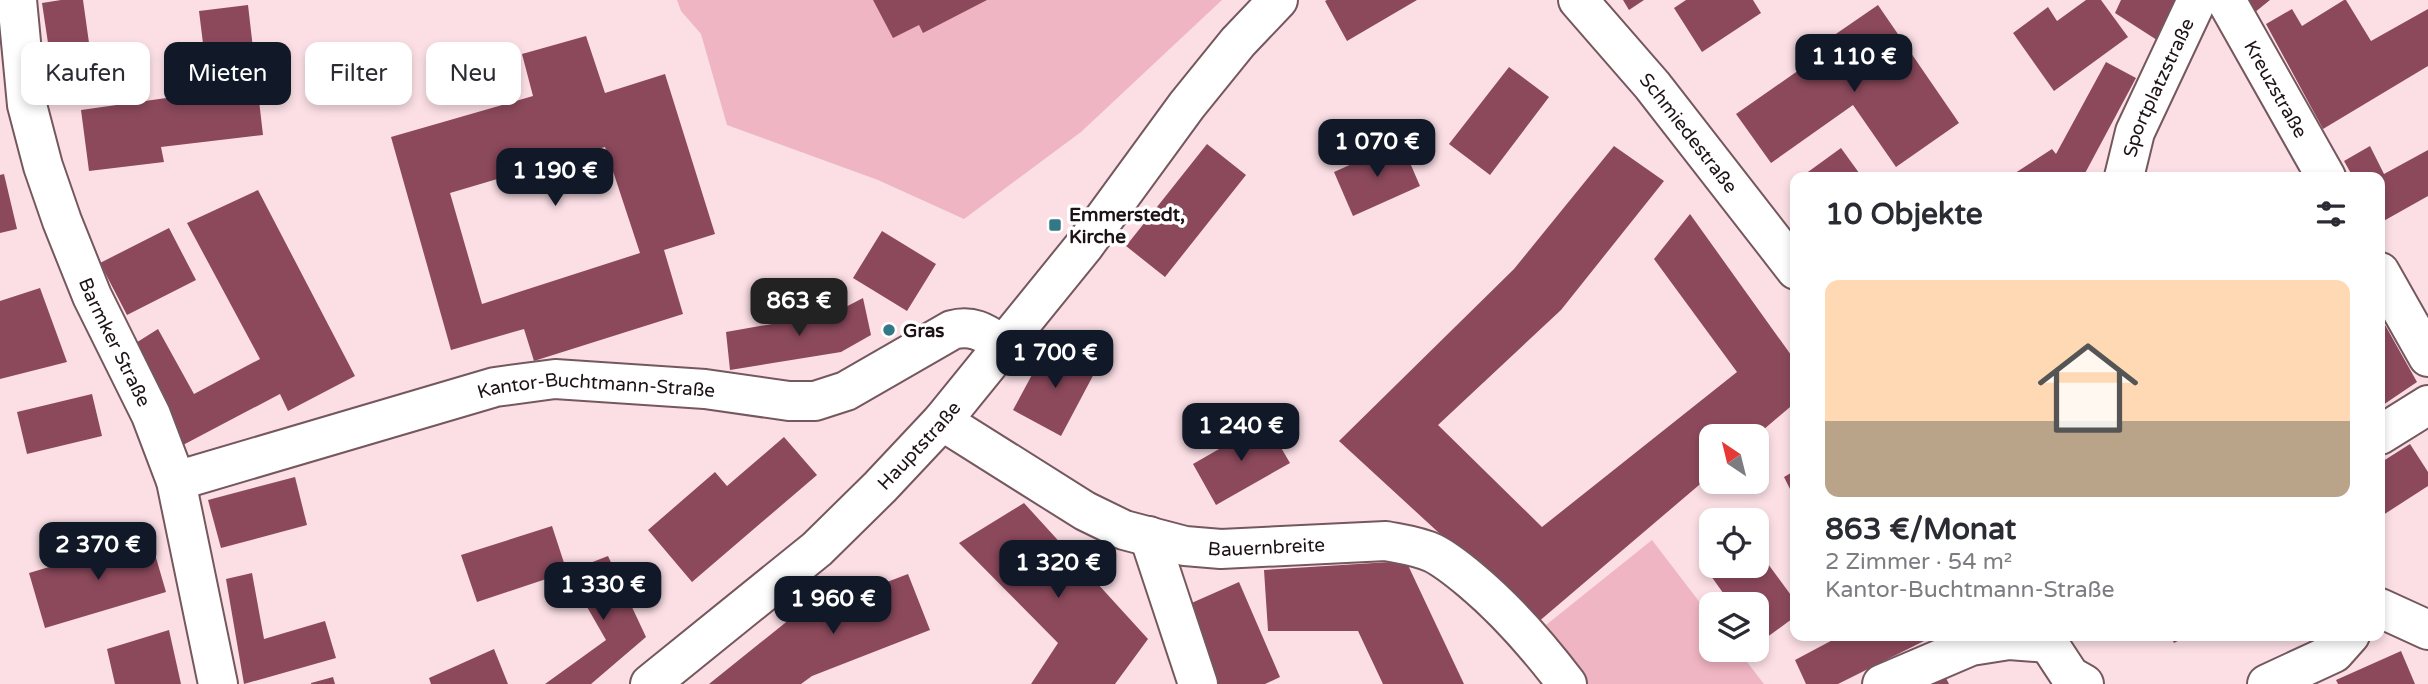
<!DOCTYPE html>
<html lang="de">
<meta charset="utf-8">
<style>
body{margin:0;font-family:"Varela Round",sans-serif;background:#f7f7f7;color:#2b2b33;height:100vh;display:flex;flex-direction:column;font-size:26px;white-space:nowrap}
*{box-sizing:border-box;margin:0}
p{font-size:23px;color:#7c7c81}
.icon{flex:none;width:38px;height:38px;fill:none;stroke:currentColor;stroke-width:2;stroke-linecap:round;stroke-linejoin:round}
.map{position:relative;flex:1;overflow:hidden}
.drawer{position:absolute;left:1790px;top:172px;width:595px;height:469px;display:flex;flex-direction:column;background:#fff;border-radius:14px;box-shadow:0 4px 10px #0003}
.drawer>*{flex:none}
.top-card{position:absolute;left:21px;top:42px;width:665px;height:63px;display:flex;gap:14px}
.needle{width:46px;rotate:325deg}
.controls{position:absolute;left:1699px;top:424px;display:grid;gap:14px}
.controls a{display:grid;place-items:center;width:70px;height:70px;border-radius:14px;background:#fff;box-shadow:0 4px 10px #0003;font-size:35px}
.price{position:absolute;translate:-50% -60px;padding:0 16px;border-radius:14px;background:#111827;color:#fff;font-size:23px;line-height:46px;filter:drop-shadow(0 2px 4px #0008)}
.price::after{content:'';position:absolute;left:50%;top:42px;width:21px;height:16px;margin-left:-10px;background:inherit;clip-path:polygon(0 0,100% 0,50% 100%)}
.price.active{background:#222;color:#fff}
ul{padding:0;list-style:none}
li{display:grid;align-content:center;gap:14px;height:371px;padding:0 35px}
li+li{border-top:2px solid #e1e1e2}
li span{display:grid;place-items:center;height:217px;border-radius:14px;color:#555}
li>.icon{margin-inline-start:auto}
span .icon{width:126px;height:126px;fill:#fffc;stroke-width:1}
li b{font-size:30px}
h2{display:flex;justify-content:space-between;align-items:center;height:84px;padding:0 35px;font-size:30px}
.chip{padding:0 24px;border-radius:14px;background:#fff;box-shadow:0 4px 10px #0003;font-size:24px;line-height:63px}
.chip.active{background:#111827;color:#fff}
.map>svg:first-child{display:block}
.green{fill:#f0b5c3}
.building{fill:#8c495c;fill-rule:evenodd}
.lines{fill:none;stroke-linecap:round;stroke-linejoin:round}
.minor-casing{stroke:#75575e;stroke-width:42}
.major-casing{stroke:#75575e;stroke-width:42}
.minor{stroke:#fff;stroke-width:38}
.major{stroke:#fff;stroke-width:38}
.poi-dot{fill:#337886;stroke:#fff;stroke-width:2.5}
.labels{text-anchor:middle;stroke-width:7;stroke-linejoin:round;paint-order:stroke}
.street-label{font-size:19px;fill:#1d1215;stroke:#fff}
.poi-label{font-size:19px;font-weight:bold;fill:#1d1215;stroke:#fff;text-anchor:start}
</style>
<div class="map">
<svg width="2428" height="684" viewBox="0 0 2428 684">
<rect width="100%" height="100%" fill="#fbdfe5"/>
<!-- green -->
<path class="green" d="M677,0H1222L1081,132L964,219L878,180L727,125L701,34L681,11Z
M1652,540L1711,617L1712,649H1737L1764,684H1588L1546,625Z"/>
<!-- building -->
<path class="building" d="M61,0H83L91,57L51,63L42,3Z
M873,0H987L923,33L919,25L893,38Z
M1327,0H1417L1347,41L1325,1Z
M1623,0H1644L1629,10Z
M1686,0H1753L1761,13L1702,52L1674,8Z
M2086,0H2101L2128,37L2054,91L2013,33L2048,7L2057,21Z
M2121,0H2182L2160,42L2115,13Z
M2240,0H2270L2249,17Z
M2344,0H2346L2371,41L2428,9V66L2323,129L2266,24L2292,9L2302,26Z
M248,5L263,135L161,147L164,162L89,171L81,110L209,92L199,11Z
M1878,5L1959,123L1896,167L1853,105L1771,163L1736,114L1819,56L1814,49Z
M586,36L605,93L665,74L715,234L664,250L683,314L534,361L524,329L451,350L391,137L533,96L522,54ZM605,147L640,253L482,304L450,193Z
M2106,62L2136,78L2083,177H2009L2052,149L2056,154Z
M1509,67L1549,97L1490,175L1449,144Z
M1401,142L1420,186L1353,216L1334,172Z
M1207,144L1246,175L1165,277L1126,246Z
M1614,146L1664,181L1561,310L1438,425L1542,527L1737,372L1654,259L1690,214L1796,362V402L1756,436H1712V474L1537,623L1339,441L1514,269Z
M2370,146L2384,174L2428,150V196L2380,223V177H2353L2344,161Z
M1841,148L1862,177H1801Z
M4,174L17,229L0,233V175Z
M258,190L355,376L288,411L280,394L183,445L131,346L158,329L194,394L260,359L187,223Z
M169,228L196,280L127,315L100,263Z
M882,231L936,264L907,311L853,278Z
M40,288L67,362L0,379V301Z
M863,298L871,335L841,352L730,370L726,332L834,313Z
M2380,316L2417,382L2380,407Z
M1048,345L1096,370L1061,436L1013,410Z
M92,394L102,436L27,454L17,412Z
M1266,422L1290,463L1216,505L1193,464Z
M784,437L817,475L692,582L648,530L715,472L727,486Z
M2410,444L2428,472V486L2380,517V463Z
M1796,470V501L1784,477Z
M295,477L307,525L221,548L208,500Z
M1024,503L1148,639L1115,684H1031L1058,643L959,543Z
M552,526L567,572L477,602L461,555Z
M150,537L166,592L45,628L29,573Z
M1757,549L1796,602V616L1759,643L1757,604H1731L1711,576L1727,565H1757Z
M608,556L646,637L591,684H545L606,640L567,572Z
M1406,561L1464,684H1383L1358,631H1268L1264,570Z
M252,573L264,639L325,621L336,658L244,684L226,579Z
M908,574L930,630L812,676L801,684H709L790,619Z
M1239,582L1280,677L1265,684H1210L1178,609Z
M169,630L181,684H115L107,649Z
M1842,635H1936L1838,684H1806L1795,660Z
M2170,635H2189L2174,643Z
M494,649L508,684H431L429,678Z
M2401,651L2415,684H2338L2336,680Z
M333,677L335,684H311V683Z
M1946,678L1949,684H1933Z"/>
<g class="lines">
<!-- minor casing -->
<g class="minor-casing">
<g id="minor">
<path id="s1" d="M1578,0L1652,85L1796,270"/>
<path id="s2" d="M2226,0L2326,177"/>
<path id="s3" d="M2124,177L2135,132L2197,0"/>
<path d="M2380,272L2428,357"/>
<path id="s4" d="M942,421L1085,511L1124,530L1185,546L1221,549L1386,541C1401,544 1418,546 1433,553C1447,560 1460,571 1472,581C1509,612 1538,646 1567,684"/>
<path d="M2380,435L2428,405"/>
<path id="s5" d="M176,481L495,387L555,379L705,389L789,401H815L846,391L952,330C974,324 986,334 1005,346"/>
<path d="M1149,536L1198,684"/>
<path d="M2380,608L2428,630"/>
<path d="M2043,635L2070,676L2084,684"/>
<path d="M1882,684L1971,646L2009,640L2048,643"/>
<path d="M2267,684L2334,653L2350,635"/>
</g>
</g>
<!-- major casing -->
<g class="major-casing">
<g id="major">
<path id="s6" d="M17,0L27,105L43,166L62,221L92,296L151,415L176,481L218,684"/>
<path id="s7" d="M650,684L817,549L880,487L942,421L1084,246L1187,105L1238,42L1278,0"/>
</g>
</g>
<!-- minor -->
<use href="#minor" class="minor"/>
<!-- major -->
<use href="#major" class="major"/>
</g>
<!-- markers -->
<g class="poi-dot">
<rect x="1048" y="218" width="14" height="14" rx="3.5"/>
<circle cx="889" cy="330" r="7"/>
</g>
<g class="labels">
<!-- street labels -->
<g class="street-label">
<text dy="7" stroke="none"><textPath href="#s3" startOffset="96">Sportplatzstraße</textPath></text>
<text dy="7" stroke="none"><textPath href="#s2" startOffset="102">Kreuzstraße</textPath></text>
<text dy="7" stroke="none"><textPath href="#s1" startOffset="173">Schmiedestraße</textPath></text>
<text dy="7" stroke="none"><textPath href="#s6" startOffset="359">Barmker Straße</textPath></text>
<text dy="7" stroke="none"><textPath href="#s5" startOffset="434">Kantor-Buchtmann-Straße</textPath></text>
<text dy="7" stroke="none"><textPath href="#s7" startOffset="360">Hauptstraße</textPath></text>
<text dy="7" stroke="none"><textPath href="#s4" startOffset="357">Bauernbreite</textPath></text>
</g>
<!-- poi labels -->
<g class="poi-label">
<text x="1069" y="221">Emmerstedt,<tspan x="1069" dy="22">Kirche</tspan></text>
<text x="903" y="337">Gras</text>
</g>
</g>
</svg>
<div class="controls">
<a><svg class="needle" viewBox="-14 -14 28 28"><path d="M0-13l5 13h-10z" fill="#e53935"/><path d="M0 13l5-13h-10z" fill="#7c7c81"/></svg></a>
<a><svg class="icon" aria-label="locate" viewBox="0 0 24 24"><circle cx="12" cy="12" r="6"/><path d="M12 2v4M12 18v4M2 12h4M18 12h4"/></svg></a>
<a><svg class="icon" aria-label="layers" viewBox="0 0 24 24"><path d="M12 4l9 5-9 5-9-5zM3 14l9 5 9-5"/></svg></a>
</div>
<b class="price" style="left:1854px;top:94px">1 110 €</b>
<b class="price" style="left:1377px;top:179px">1 070 €</b>
<b class="price" style="left:555px;top:208px">1 190 €</b>
<b class="price active" style="left:799px;top:338px">863 €</b>
<b class="price" style="left:1055px;top:390px">1 700 €</b>
<b class="price" style="left:1241px;top:463px">1 240 €</b>
<b class="price" style="left:98px;top:582px">2 370 €</b>
<b class="price" style="left:1058px;top:600px">1 320 €</b>
<b class="price" style="left:603px;top:622px">1 330 €</b>
<b class="price" style="left:833px;top:636px">1 960 €</b>
<div class="top-card">
<a class="chip">Kaufen</a>
<a class="chip active">Mieten</a>
<a class="chip">Filter</a>
<a class="chip">Neu</a>
</div>
<section class="drawer">
<h2>10 Objekte<svg class="icon" aria-label="filters" viewBox="0 0 24 24"><path d="M4 7h16M4 17h16"/><circle cx="9" cy="7" r="2"/><circle cx="15" cy="17" r="2"/></svg></h2>
<ul>
<li><span style="background:linear-gradient(#ffd9b3 65%,#b9a48a 0)"><svg class="icon" aria-label="home" viewBox="0 0 24 24"><path d="M3 11l9-7 9 7M6 9v11h12V9"/></svg></span><div><b>863 €/Monat</b><p>2 Zimmer · 54 m²</p><p>Kantor-Buchtmann-Straße</p></div></li>
</ul>
</section>
</div>
